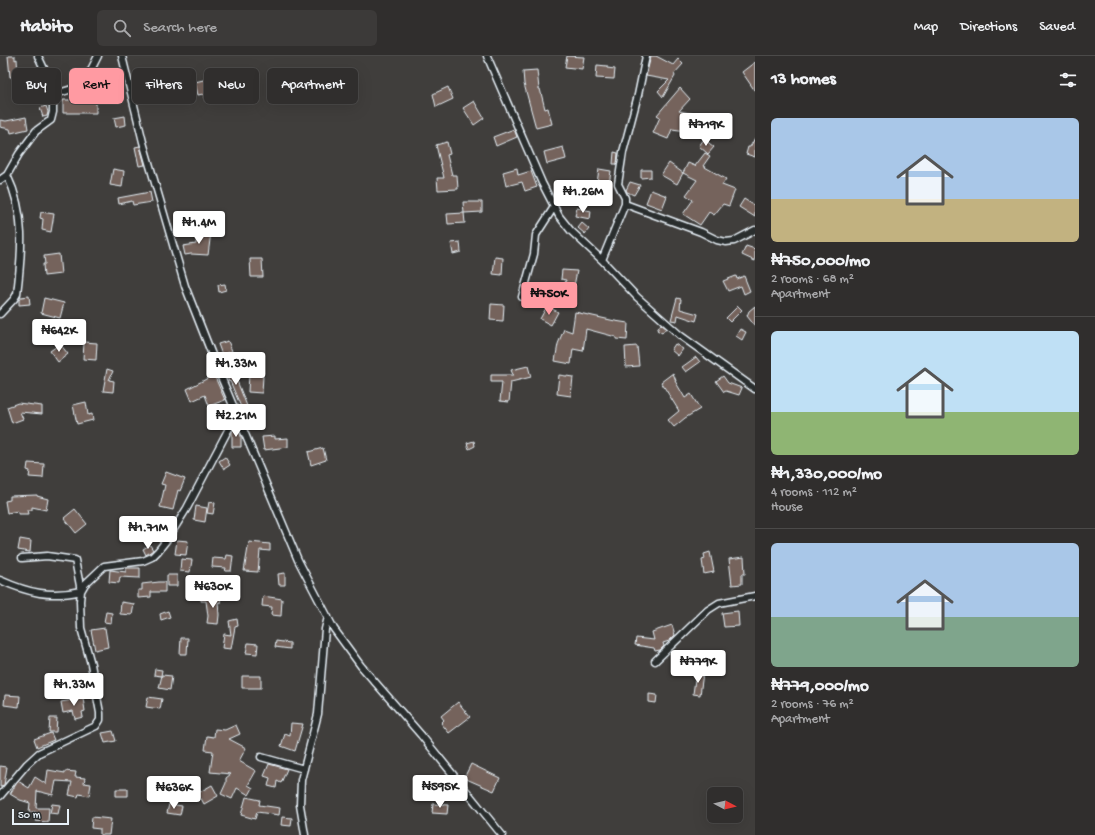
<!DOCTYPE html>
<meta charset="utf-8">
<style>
body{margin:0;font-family:"Gochi Hand",sans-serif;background:#3c3a39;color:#f1f3f6;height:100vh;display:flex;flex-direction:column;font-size:15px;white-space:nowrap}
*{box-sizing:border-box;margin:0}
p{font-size:13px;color:#a8a8aa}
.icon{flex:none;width:22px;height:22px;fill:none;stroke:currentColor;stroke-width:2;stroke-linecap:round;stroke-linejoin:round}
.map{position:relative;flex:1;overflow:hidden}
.details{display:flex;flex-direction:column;background:#302e2d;width:340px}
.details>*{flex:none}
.banner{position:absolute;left:12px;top:12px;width:380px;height:36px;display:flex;gap:8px}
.needle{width:26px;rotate:97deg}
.controls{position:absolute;left:707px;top:731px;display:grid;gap:8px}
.controls a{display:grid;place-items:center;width:36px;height:36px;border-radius:6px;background:#302e2d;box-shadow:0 4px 16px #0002,0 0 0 1px #4b4a49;font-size:20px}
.scale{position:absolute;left:12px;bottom:10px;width:57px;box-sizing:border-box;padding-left:4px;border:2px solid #e8f1f8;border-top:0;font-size:11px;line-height:14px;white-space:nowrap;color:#e8f1f8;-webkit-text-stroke:3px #2a2d2e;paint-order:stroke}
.price{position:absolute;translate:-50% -34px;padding:0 9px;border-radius:4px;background:#fff;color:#222;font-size:13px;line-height:26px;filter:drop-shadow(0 1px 2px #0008)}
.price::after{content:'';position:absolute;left:50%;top:24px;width:12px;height:9px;margin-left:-6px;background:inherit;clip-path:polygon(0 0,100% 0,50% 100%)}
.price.on{background:#ff9aa2;color:#111}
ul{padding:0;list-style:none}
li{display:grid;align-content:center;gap:8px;height:212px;padding:0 16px}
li+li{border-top:1px solid #4b4a49}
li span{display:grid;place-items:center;height:124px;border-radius:6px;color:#555}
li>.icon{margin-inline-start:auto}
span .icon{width:72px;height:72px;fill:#fffc;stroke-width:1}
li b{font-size:17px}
h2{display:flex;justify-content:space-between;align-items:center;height:48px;padding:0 16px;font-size:17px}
.chip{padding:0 14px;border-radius:6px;background:#302e2d;box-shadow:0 4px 16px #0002,0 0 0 1px #4b4a49;font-size:14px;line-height:36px}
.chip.on{background:#ff9aa2;color:#111}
header{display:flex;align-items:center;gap:24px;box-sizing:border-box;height:56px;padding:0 20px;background:#302e2d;border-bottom:1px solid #4b4a49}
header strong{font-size:19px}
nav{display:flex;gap:22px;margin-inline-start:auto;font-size:14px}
.search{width:280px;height:36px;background:#3c3a39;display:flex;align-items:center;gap:10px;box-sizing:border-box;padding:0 14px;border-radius:6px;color:#a8a8aa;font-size:15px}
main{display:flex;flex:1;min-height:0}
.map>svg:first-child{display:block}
.building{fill:#74645b;stroke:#e8f1f8}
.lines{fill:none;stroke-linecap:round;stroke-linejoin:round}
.minor-casing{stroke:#e8f1f8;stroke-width:9}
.minor{stroke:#2a2d2e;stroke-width:6}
</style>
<header>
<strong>Habito</strong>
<div class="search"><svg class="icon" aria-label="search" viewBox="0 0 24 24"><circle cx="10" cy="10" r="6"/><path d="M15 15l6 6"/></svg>Search here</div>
<nav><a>Map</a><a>Directions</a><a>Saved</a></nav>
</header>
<main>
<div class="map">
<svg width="755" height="779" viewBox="0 0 755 779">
<rect width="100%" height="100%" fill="#403e3c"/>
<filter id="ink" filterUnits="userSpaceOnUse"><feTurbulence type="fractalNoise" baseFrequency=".025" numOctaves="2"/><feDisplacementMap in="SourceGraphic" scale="8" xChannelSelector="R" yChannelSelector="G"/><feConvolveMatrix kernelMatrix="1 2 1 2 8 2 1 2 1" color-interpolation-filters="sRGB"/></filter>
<g filter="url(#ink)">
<!-- building -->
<path class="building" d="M8,0H15V4L17,3L18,21H10Z
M567,0L584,1L582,13L565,11Z
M651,0H656L673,9L678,3L683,8L674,18L675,20L663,41L658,35L669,24L646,20Z
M755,6V35L742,16Z
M597,9L607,10V12L615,13L614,23L596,22Z
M537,14L539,33H540L545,53L548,52L552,68L536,72L524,28L523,15Z
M178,18L188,19L187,29L177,28Z
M212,22L217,43L205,45L203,38L198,39L195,26Z
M40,23L43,37L34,39L31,26Z
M144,24V34L135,35L133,25Z
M448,31L453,43L436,51L433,38Z
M680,32L690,43L679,55L696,58L694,76L672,73L668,83L653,77L660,61L657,59Z
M89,36H96V57H63V44H89Z
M474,45L484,62L474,69L463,52Z
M46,50L48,56L47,60L43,61L40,52Z
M125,60L126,69L116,71L114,62Z
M26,61L28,73L11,77L10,73L0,71V64L6,65Z
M514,73L517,81L496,90L493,81Z
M755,82V101L746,98L748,91H750Z
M704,83L714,91L708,98L699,90Z
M447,86L450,98L447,99L452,119H457L458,133L438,134L437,122H444L436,89Z
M140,90L145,109L139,110L135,91Z
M563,91L566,103L547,108L544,96Z
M614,96L618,97L617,108H613Z
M705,97L710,100L703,110L726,123L722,129L735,134L729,150L723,148L714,159L709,156L700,169L683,158L693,144L686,139L697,124L683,117L688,107L695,110Z
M669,107L683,117L677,128L661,119Z
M517,112L518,119L531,115L537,131L525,135L522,126L506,130L503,116Z
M113,113L124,115L122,131L110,129Z
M599,113L611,115L609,129L597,127Z
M641,114H651V121L641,122Z
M630,126L640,129L634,139L627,136L626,134Z
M651,134L667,140L662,153L646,147Z
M150,136L152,146L133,149L132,145L119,148L118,142Z
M744,143L755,150V161L739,151Z
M463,146H482V156L464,157Z
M577,152L591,155L590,163L575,160Z
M41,156L54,158L51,176L42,174L43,163L40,162Z
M464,157L465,167L448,168L447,158Z
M582,167L589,173L585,178L578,172Z
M197,175L211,176L208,199L191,198L185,199L183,190L196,188Z
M460,186L461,196L453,198L451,187Z
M746,190L755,193V205L742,199Z
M59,198L61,218L44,220L43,208H45L44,200Z
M495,201L503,202L502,219L493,218Z
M250,203H262L263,221H251Z
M562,214L577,215L573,235L563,234L566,224L561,223Z
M736,220L737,223L744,220L750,235L744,238L741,230L728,235L723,225Z
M225,228L226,234L219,236L218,229Z
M29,240L30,248L19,249V244L21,241Z
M44,242L64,247L60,262L41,257Z
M677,242L681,243L680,253L698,258L696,265L678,259L677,265L671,264Z
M491,248L504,249L503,265L490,264Z
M547,250L558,256L551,269L540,263Z
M738,250L742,254L730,266L726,262Z
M755,250V270L747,260L749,255Z
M575,256L615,265L628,267L627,284L616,283V281L586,273L583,295L573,293L571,308L555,305L558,288L564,273L572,276Z
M661,268L666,272L662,277L657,274Z
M740,273L746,276L742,284L736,280Z
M67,276L75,277V287L67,286Z
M228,285L232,295L222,299L218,288Z
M84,286L97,287L96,304L83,303Z
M60,288L68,298L58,306L50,295Z
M675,288L683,293L678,300L671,294Z
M637,290L639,310L626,311L625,291Z
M696,301L700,306L686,316L682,311Z
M528,310L531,321L511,326L509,346L500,345L502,326H491V319H513L511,314Z
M232,311L239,330L247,350L241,351L230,325L229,326L225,314Z
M107,313L113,315L109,324L114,325L113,336L103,335Z
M673,317L676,325H675L685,342L691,338L700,353L685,362L674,371L668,364L679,355L661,326Z
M249,318L263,320L262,337L248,336Z
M214,319L225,344L209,350L205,339L192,345L187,333Z
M559,319L573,321L571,340L557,338Z
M723,320L728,327L742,332L739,339L726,335L724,336L716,325Z
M86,346L88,359L92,358L93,364L77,368L73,349Z
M18,347L42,350V358L20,356L23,363L12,367L7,351Z
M235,371H237L241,380V391H232V376Z
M275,380V383L288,382V391L264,394L262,381Z
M474,385L475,390L469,393L467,387Z
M323,392L326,404L311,409L308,396Z
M225,401L230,409L224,413L219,405Z
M28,407L44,408L43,422L29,421L30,415L27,414Z
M166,416L185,423L180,435L178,434L173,454L160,451L165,429L161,428Z
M37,439V440L48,443L46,454L32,451V454H27L28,458H18V455L7,457L5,445L10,444V440Z
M209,446L215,447L213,458L207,457Z
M196,450L207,452L205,466L194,464Z
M75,453L87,468L76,477L64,462Z
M161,465L163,480L152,482L150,467Z
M20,483L31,485L30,496L18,494Z
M177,484L188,485L186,499L175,498Z
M249,486L270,488V495L260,494L258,516L244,515Z
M150,489L153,494L146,499L143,493Z
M710,496L714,516L704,518L702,504L705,503L704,498Z
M227,499L233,500L231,515H225L226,512L212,511L213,502L226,503Z
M744,501L745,518H742V528L732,529L729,503Z
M181,503L192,504L190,516L180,515Z
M126,512H140V522L120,521L119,527L109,526L110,514L126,516Z
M285,517V529H279L278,518Z
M167,519H177V530H167Z
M159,526H165V536H151V541L138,542V534H142V528Z
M217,540L221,541L220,547L218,546L219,559L218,568L207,567L208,560L206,545H201V542Z
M263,540L282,543L281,560L271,559L272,551L262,550Z
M121,546L134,548L132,559L120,558Z
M168,555L170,561L161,564L160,558Z
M738,555L739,570L724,571L722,557Z
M106,556L112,557L111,567L104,566Z
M237,563L238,570L235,571L231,593L222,592L224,578L231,579L229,565Z
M672,569L675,579L669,585L663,587L664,590L660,594L655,595L654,592L635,589L636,582L654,584L652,576Z
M105,572L108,591L95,594L91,574Z
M181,582H188L187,598H180Z
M276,585L290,587V593L275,591Z
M248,587L258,588L257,598L246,597Z
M155,613L162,614L161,620L154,619Z
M696,616L703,617L700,639L693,638Z
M162,619L172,620L170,634L159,632Z
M242,620H261V632H242Z
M649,638L657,639L656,647L649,646Z
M5,639L20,640L19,651L4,649Z
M148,641L162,643L160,653L146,651Z
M83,642L85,655L82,656L83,661L75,663L73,655L63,657L61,646Z
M458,646L470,661L449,677L441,667L444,664L441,660Z
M50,662H57L56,676H49Z
M291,667L303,668L295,695L281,690L285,678L290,680Z
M236,669L240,678L229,683L246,692L239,705L256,715L248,729L253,732L249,739L237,732L232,743L221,738L226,727V722L231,718L210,716L213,695L205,694L207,680L214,681L215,673L225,674Z
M113,675L116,685L105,687L102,677Z
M51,677L54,684L37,691L34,683Z
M269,708L287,713L281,727L277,725L276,732L268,730L270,722L264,720Z
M471,708L500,722L494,735L464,722Z
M0,710L7,711L4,729L1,731H0Z
M48,714L65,717V715L76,716L75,721L85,722L84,727L91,728L89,740L79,738L78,741L69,739L72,726L56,725L53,739L37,735L36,752H49L48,766L35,765L36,756H29L30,747L20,744L10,738L18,725L29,732L35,721L46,728Z
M212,729L218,740L204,748L198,737Z
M116,733H128V740H116Z
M246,741L260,744L259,749L280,752L279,759L257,756L255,763L241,759Z
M52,748L60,749L58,758L50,757Z
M169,748L182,750L180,759L167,757Z
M433,748L448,749L447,758L432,757Z
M92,761L111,763L109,779H100V773L91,772Z
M282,761L292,762L291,770L281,769Z"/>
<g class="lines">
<!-- minor casing -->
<g class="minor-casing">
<path id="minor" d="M122,0L143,86L185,230L216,309L298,504L334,573L361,610L421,679L502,779
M487,0L542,127L559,160L571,175L602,204L637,241L681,280L755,333
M54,38C86,31 84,27 98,0
M0,124L7,119L19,98L36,75L51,64L53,56V32L38,0
M625,148L701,176L717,184L726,186L734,185L755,174
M602,204L625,148V142L618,128L623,96L638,39L646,0
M522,241L534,198L536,179L554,151
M0,258L14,243L17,238C22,196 26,158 7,119
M0,524C29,537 50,542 81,535L75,504L47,500L22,502
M655,605L708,554L719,547L755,540
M261,701L304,713
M0,740L27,708L39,697L96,670L100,664V657L91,608L81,572L80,545L81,535L85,528L104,510L143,505L152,501L158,495L169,481L187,452L236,359
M305,779L300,749L301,724L318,658L325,573L328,561"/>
</g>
<!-- minor -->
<use href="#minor" class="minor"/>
</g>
</g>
</svg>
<div class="controls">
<a><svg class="needle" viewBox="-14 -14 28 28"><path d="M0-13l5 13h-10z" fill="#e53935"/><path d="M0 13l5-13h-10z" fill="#a8a8aa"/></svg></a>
</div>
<div class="scale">50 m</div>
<b class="price" style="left:706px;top:91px">₦719K</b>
<b class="price" style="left:583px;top:158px">₦1.26M</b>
<b class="price" style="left:199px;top:189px">₦1.4M</b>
<b class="price on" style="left:549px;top:260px">₦750K</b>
<b class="price" style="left:59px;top:297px">₦642K</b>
<b class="price" style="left:236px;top:330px">₦1.33M</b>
<b class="price" style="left:236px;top:382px">₦2.21M</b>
<b class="price" style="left:148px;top:494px">₦1.71M</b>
<b class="price" style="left:213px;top:553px">₦630K</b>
<b class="price" style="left:698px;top:628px">₦779K</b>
<b class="price" style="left:74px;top:651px">₦1.33M</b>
<b class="price" style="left:440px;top:753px">₦595K</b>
<b class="price" style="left:174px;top:754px">₦636K</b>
<div class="banner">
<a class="chip">Buy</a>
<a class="chip on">Rent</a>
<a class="chip">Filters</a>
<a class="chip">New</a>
<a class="chip">Apartment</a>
</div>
</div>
<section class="details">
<h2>13 homes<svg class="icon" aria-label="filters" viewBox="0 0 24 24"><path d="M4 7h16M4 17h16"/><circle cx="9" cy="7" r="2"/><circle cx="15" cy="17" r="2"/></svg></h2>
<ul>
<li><span style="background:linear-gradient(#a9c7e8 65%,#c2b280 0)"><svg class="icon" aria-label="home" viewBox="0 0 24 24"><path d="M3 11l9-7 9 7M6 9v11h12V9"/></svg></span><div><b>₦750,000/mo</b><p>2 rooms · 68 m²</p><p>Apartment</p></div></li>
<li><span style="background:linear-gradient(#bfe0f5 65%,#8fb573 0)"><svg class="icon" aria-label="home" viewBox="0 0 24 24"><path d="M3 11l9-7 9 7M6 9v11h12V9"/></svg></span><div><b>₦1,330,000/mo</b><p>4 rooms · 112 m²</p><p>House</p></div></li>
<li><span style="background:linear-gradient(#a9c7e8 60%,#7fa58c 0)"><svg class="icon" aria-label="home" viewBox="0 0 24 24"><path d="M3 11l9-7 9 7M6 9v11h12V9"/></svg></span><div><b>₦779,000/mo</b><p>2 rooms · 76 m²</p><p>Apartment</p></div></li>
</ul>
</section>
</main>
